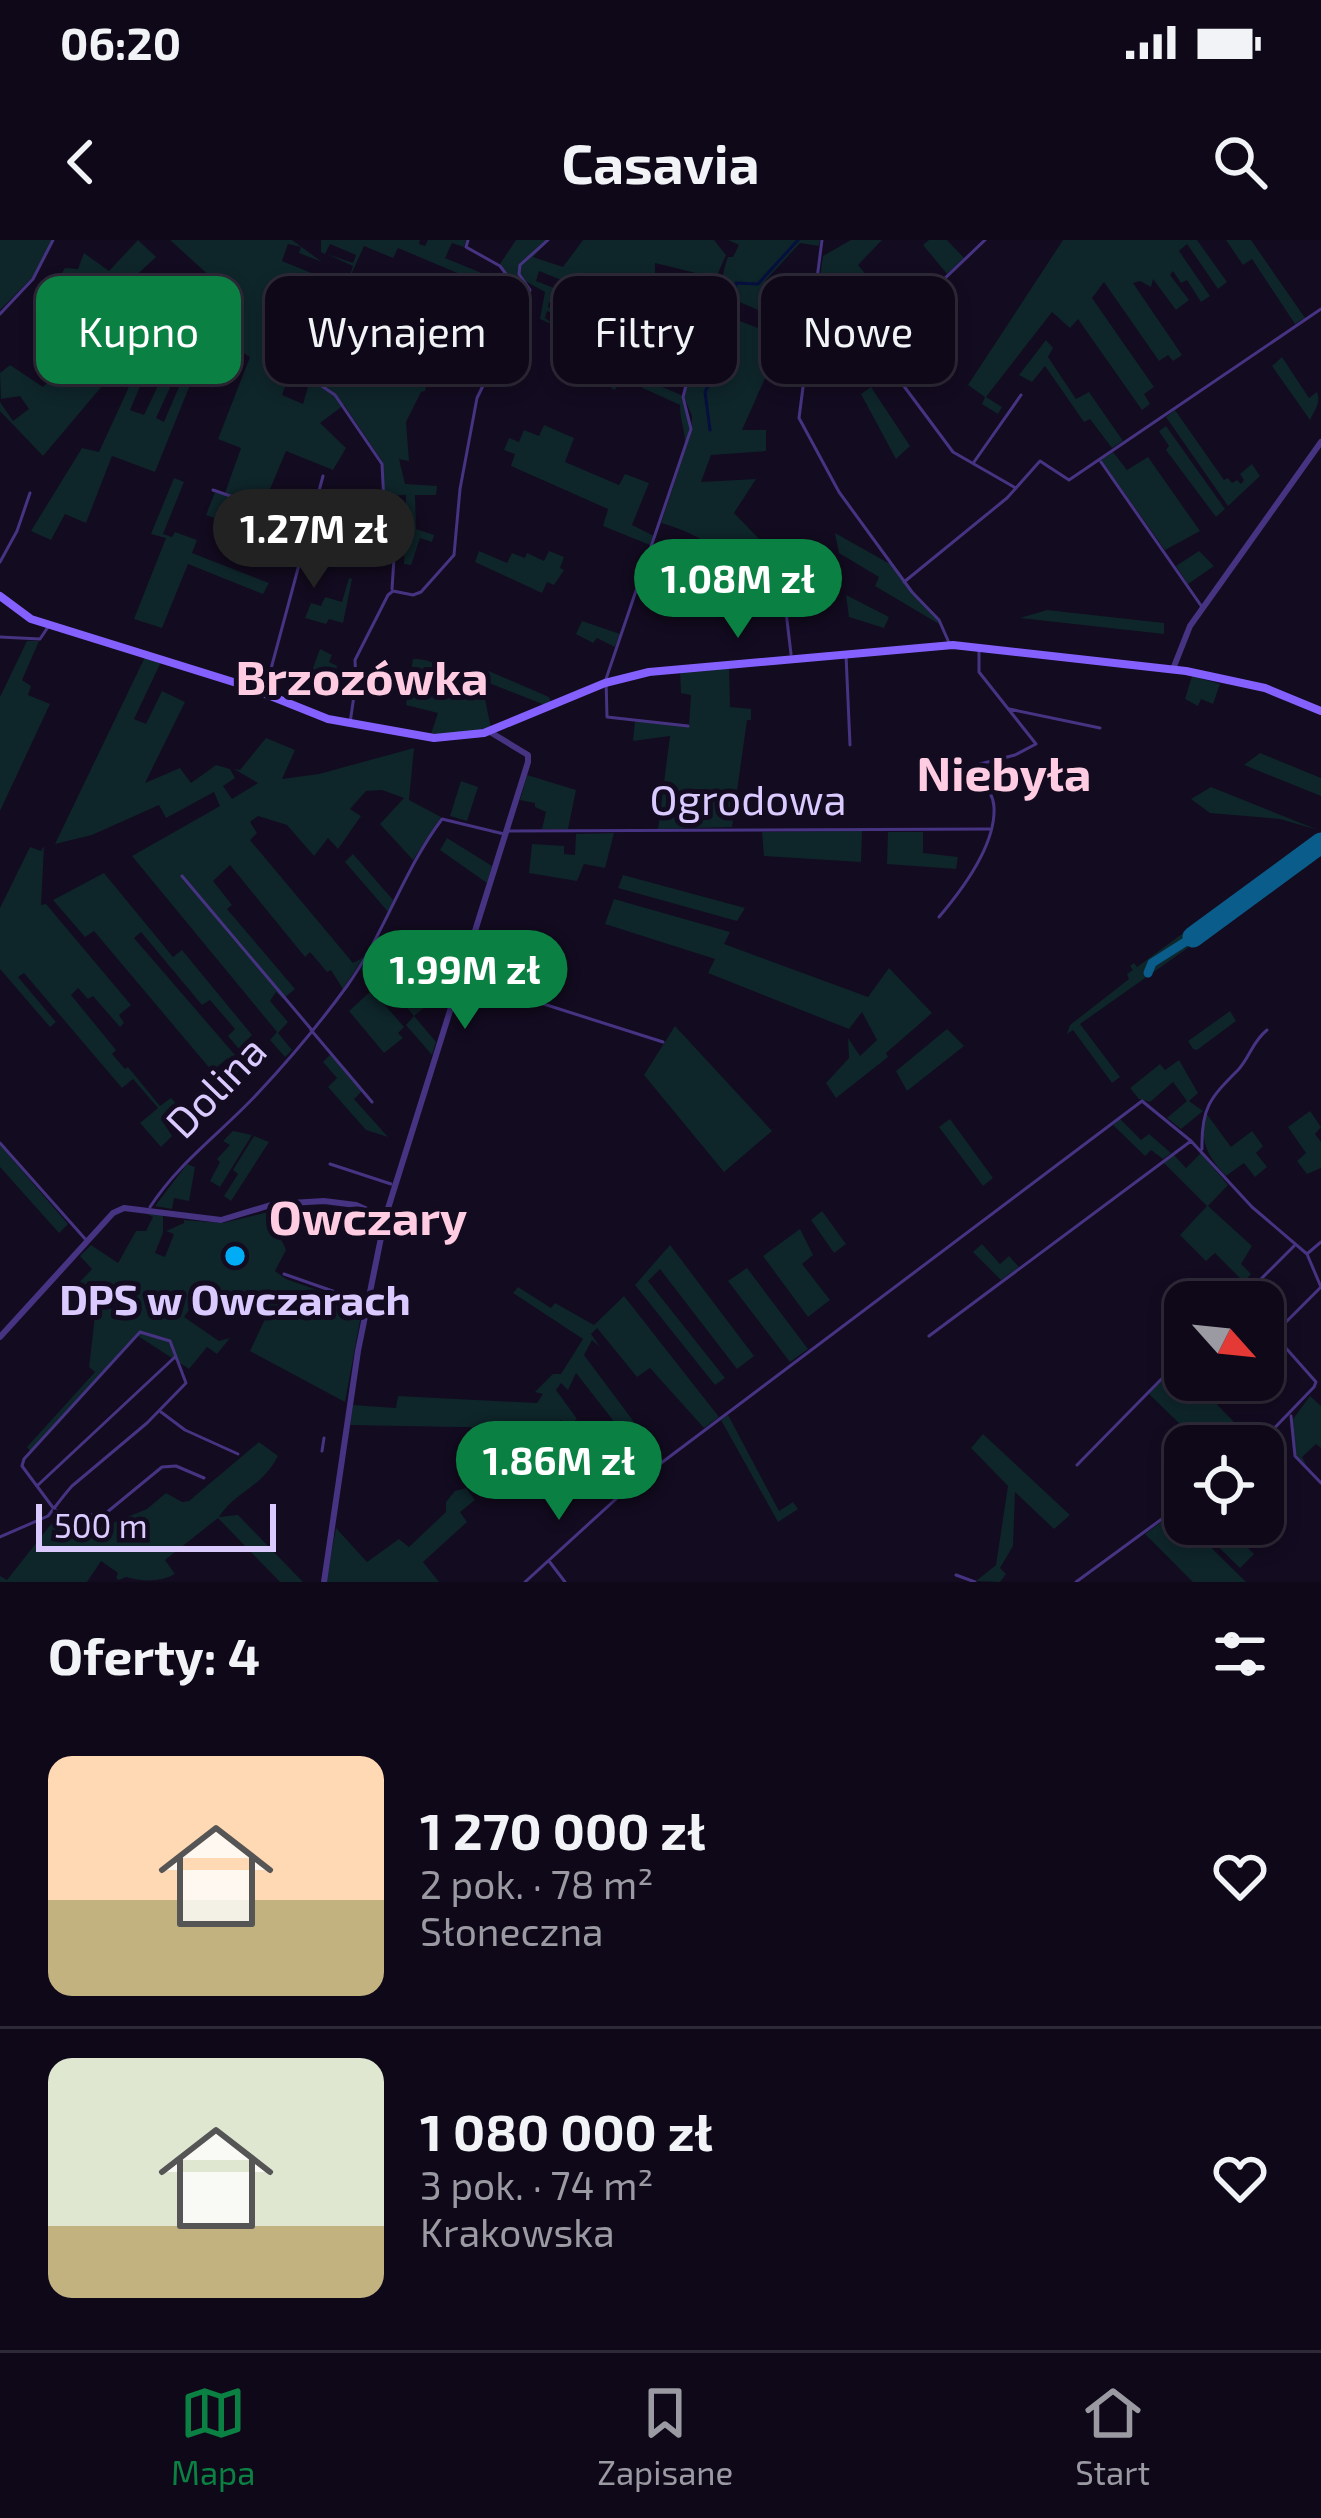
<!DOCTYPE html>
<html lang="pl">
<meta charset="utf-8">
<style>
body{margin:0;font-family:"Exo 2",sans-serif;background:#171121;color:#f1f3f6;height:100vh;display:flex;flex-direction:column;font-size:45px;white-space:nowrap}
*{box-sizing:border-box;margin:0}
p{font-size:39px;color:#9b9aa2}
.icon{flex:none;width:66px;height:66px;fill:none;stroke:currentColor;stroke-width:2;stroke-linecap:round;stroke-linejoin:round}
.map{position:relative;height:1342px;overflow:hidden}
.panel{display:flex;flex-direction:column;background:#0e0818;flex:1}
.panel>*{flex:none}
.guide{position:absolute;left:36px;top:36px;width:1251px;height:108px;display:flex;gap:24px}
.needle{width:78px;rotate:117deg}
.fabs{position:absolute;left:1164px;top:1041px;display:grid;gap:24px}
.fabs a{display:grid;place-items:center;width:120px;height:120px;border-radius:24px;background:#0e0818;box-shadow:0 6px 18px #0003,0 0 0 3px #2e2937;font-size:60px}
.scale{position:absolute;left:36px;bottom:30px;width:240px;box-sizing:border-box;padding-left:12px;border:6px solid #dacaff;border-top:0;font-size:33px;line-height:42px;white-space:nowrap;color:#dacaff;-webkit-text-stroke:9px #130b20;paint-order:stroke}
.price{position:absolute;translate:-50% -102px;padding:0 27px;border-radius:42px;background:#0b8043;color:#fff;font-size:39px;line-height:78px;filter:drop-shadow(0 3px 6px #0008)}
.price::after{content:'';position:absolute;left:50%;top:72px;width:36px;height:27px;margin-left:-18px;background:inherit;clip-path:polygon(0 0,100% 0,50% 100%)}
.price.selected{background:#222;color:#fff}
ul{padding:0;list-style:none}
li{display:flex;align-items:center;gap:36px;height:300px;padding:0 48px}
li+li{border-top:3px solid #2e2937}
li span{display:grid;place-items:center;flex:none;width:336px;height:240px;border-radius:24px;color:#555}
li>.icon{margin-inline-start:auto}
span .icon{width:144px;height:144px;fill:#fffc;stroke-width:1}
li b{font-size:51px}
h2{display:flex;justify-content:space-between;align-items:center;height:144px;padding:0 48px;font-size:51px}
.pill{padding:0 42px;border-radius:24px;background:#0e0818;box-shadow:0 6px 18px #0003,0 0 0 3px #2e2937;font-size:42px;line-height:108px}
.pill.selected{background:#0b8043;color:#fff}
.status{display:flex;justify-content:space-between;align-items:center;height:84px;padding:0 60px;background:#0e0818;direction:ltr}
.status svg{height:33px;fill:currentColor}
header{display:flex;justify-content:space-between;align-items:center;height:156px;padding:0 48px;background:#0e0818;font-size:54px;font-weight:700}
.tabs{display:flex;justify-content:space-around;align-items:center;height:168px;border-top:3px solid #2e2937;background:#0e0818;font-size:33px;color:#9b9aa2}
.tabs a{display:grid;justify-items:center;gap:6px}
.tabs .selected{color:#0b8043}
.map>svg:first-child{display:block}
.green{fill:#0e252a;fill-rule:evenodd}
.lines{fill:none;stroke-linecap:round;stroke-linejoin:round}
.stream{stroke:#060f3e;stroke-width:3}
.taxiway{stroke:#0a5c8a;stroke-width:9}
.runway{stroke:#0a5c8a;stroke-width:21}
.minor{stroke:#463382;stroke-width:3}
.tertiary{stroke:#463382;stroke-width:6}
.secondary{stroke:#8461ff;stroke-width:8}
.poi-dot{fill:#00acf5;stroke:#130b20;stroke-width:4.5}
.labels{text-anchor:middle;stroke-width:10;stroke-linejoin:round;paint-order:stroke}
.street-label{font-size:42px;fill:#dacaff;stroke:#130b20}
.poi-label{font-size:42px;font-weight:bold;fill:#dacaff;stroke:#130b20}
.quarter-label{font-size:48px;font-weight:bold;fill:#ffcce2;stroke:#130b20}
</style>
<div class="status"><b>06:20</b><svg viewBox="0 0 49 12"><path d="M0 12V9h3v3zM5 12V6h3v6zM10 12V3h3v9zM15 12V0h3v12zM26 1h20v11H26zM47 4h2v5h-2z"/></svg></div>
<header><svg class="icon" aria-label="back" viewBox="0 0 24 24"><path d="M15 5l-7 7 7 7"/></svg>Casavia<svg class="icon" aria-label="search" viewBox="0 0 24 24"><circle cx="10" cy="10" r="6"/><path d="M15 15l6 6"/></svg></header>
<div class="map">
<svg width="1321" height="1342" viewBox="0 0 1321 1342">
<rect width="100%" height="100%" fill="#130b20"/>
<!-- green -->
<path class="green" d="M0,0H52L34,36L0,70Z
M138,0L156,17L129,42L101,90L129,103L168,49L179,56L209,60L214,40L170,0H292L322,22L299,13L301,7L288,4L282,21L346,47L353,26L327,14L353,23L356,15L330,4L325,14L321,12V0H420L419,4L425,6L428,0H466L464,7L452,3L445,18L496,39L493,48L398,8L393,18L364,6L346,46L391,66L384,87L426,104L413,135L429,134L425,151L421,152L406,182L409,221L399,219L405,244L437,246L436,255H415L416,289L434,295L432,302L420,298L411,325L404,324L406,255L384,256L382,221L344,165L320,183L346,208L333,230L286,211L263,266L225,253L241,208L218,199L250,117L242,112L227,140L218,137L213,148L207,145L223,97L202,143L192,140L155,232L112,216L86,283L65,274L51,300L31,291L82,208L99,212L133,138L108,139L43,216L0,171V162L13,181L29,169L20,156L1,159L0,133L10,125L43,147L64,125L36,111L47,94L35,86L54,60L49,54L65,28L78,29L84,13L109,31ZM182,85L192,89L173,132L166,129L144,175L130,170L150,123L163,128ZM196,91L202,93L164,182L156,178ZM292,128L310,140L303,164L282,155Z
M516,0H549L533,17L563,27L583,0H714L726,15L716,38L655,23V38L637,87L650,97L643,114L652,121L644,139L681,155L691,190L692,176L684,157L703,85L714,81C723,58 719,40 728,17H733L739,5L728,0H820L819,6L800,3L765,41L784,54L813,63L809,86L787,73L771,83L767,79L770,75L737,61V80L806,106L802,135L770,127L742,190H766V211L711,215L701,242L756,239L734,273L767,307L765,365L719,344L730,319C708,301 684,289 661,283L688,201L685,205C685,188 680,181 680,165L621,138L615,150L611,148L622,116L619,114L625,94L549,62L548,67L562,72L561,76L547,71L545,78L558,87L540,79L545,52L525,41L520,31L529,50L524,56L500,24ZM539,31L633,69L631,78L536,41Z
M851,0H882L858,25L869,38L865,89L843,107L851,117L832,134L822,124L805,139L823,16Z
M929,0H947L964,18L947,34L923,5Z
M1063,0H1197L1227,42L1218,49L1187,4L1179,11L1210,56L1201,62L1187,40L1181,43L1173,31L1170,35L1189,60L1176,70L1153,39L1151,47L1140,41L1133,43L1182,115L1173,121L1168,115L1159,121L1104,42L1092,58L1154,147L1144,154L1150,164L1142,170L1078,79L1070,88L1052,72L986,157L1002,167L998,174L982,164L985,157L968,145Z
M1226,0H1251L1305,78L1295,84L1252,19L1243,25Z
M1046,100L1053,108L1048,117L1076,159L1089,152L1123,201L1112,208L1090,179L1084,182L1045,126L1032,142L1019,135Z
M1282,117L1309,158L1317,152C1321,163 1315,169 1310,180L1272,126Z
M871,147L910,206L896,219L861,154Z
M1175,170L1224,240L1228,238L1232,243L1237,240L1241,244L1244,240L1240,234L1252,224L1260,236L1228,266L1166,177Z
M544,185L574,198L565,222L619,245L625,234L649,243L632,285L654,296L650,305L603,286L608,269L511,226L515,214L504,210L509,198L519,202L524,190L539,196Z
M1166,186L1225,269L1216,277L1166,210L1169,206L1159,191Z
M1113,212L1127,230L1148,217L1200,291L1165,310L1101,220Z
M174,238L184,242L163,294L172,297L175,292L197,300L192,313L269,343L263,354L188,324L162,388L134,379L166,298L151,294Z
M215,252L244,262L234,285L206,275Z
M382,269L389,304H380V288L357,291L355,276Z
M835,293L890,324L938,381L939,384L875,346L879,337L839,313Z
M479,311L507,323L512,313L525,318L527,313L544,321L549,311L564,317L560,328L564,330L554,345L547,342L542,353L475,322Z
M1199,311L1214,326L1188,344L1176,326Z
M349,338L352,339L343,383L329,379L326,384L305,378L311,363L321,366L325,357L342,362Z
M846,355L889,377L884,388L849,377Z
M1047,370L1164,383V394L1020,378Z
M582,381L620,394L615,407L597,398L593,403L576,394Z
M27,401H39L22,440L31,446L28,455L50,464L0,571V457Z
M320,409L332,415L329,422L337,426L334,446L308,442Z
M145,417L161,422L134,479L146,484L162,451L185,462L145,543L180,528L191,543L216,525L230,529L235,538L223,546L232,559L258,543L234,529L240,530L266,498L295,510L282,539L319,534L414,508L409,560L441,577L413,620L380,584L404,558L382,550L366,551L350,569L361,576L338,609L328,598L314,616L287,585L258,576L250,582L257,593L250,600L353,723L364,717L343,749L331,730L327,732L310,712L305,717L230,625L213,641L232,665L227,669L295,749L283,759L276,752L270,761L288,782L278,793L292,810L285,817L270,800L277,792L132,616L220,566L214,552L166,578L159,565L92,595L55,604Z
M413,419C437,418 456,439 480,439L484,429L549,457L551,462L545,465L481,440L491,488L460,494H431L438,473L406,465Z
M729,427L730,467L751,469V480H747L732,587L658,589L670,496L633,501L635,481L689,486L691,455L681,453L680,432Z
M1192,436L1220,444L1213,464L1201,459L1198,466L1185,459Z
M1260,513L1321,538V556L1244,525Z
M527,535L576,550L568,589H542L546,572L535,567V563L520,560Z
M461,541L478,547L467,581L450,576Z
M1211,547L1318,590L1280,579L1210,573L1191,559Z
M862,591L861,622L764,616L762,592Z
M888,592H923V613L958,617L956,629L887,624Z
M1321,592V614L1080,784L1120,837L1112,843L1073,790L1067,794L1070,785L1129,739L1127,734L1133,730L1130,726L1134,723L1137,727Z
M614,593L605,628L584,624L577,641L529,633L532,604L564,606V614L575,615L576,594Z
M447,598L492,626L487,643L440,610Z
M44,606L41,665L46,664L131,765L119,775L124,783L120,787L93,756L88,759L78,748L71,755L116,810L112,814L125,829L128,827L160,866L171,858L180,868L163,882L172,896L161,907L140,883L158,868L133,839L122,848L24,733L18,737L56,782L50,787L0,729V668L30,607L41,611Z
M353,614L393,660L390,674L345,622Z
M104,633L173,717L182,710L252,795L246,801L260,818L246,831L243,828L250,822L228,796L235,789L210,760L202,765L141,692L134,698L235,815L243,827L237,833L228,818L212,831L94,691L85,697L53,660Z
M623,635L745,668L737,681L618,648Z
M614,659L730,692L724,704L868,757L889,728L932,773L886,813L888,817L836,858L826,843L849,818L848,798L860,816L877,800L862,772L849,789L708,733L715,719L605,684Z
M399,734L427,765L414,776L436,802L432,815L406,785L414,776L387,745Z
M372,750L404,787L398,793L403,798L384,813L349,771Z
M1230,771L1236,781L1197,810L1193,809L1188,801Z
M675,786L772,891L724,932L644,835Z
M947,789L964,806L907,851L896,831Z
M331,814L362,851L354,859L388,897L366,890L328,847L337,838L323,822Z
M1179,820L1198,853L1189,861L1203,871L1181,889L1167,878L1187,861L1173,842L1150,862L1139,859L1130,848L1160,824L1165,830Z
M1310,871L1321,887L1315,894L1321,902V928L1307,934L1297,921L1306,913L1288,887Z
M1206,873L1231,907L1252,891L1263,906L1256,913L1267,927L1255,937L1244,923L1226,936C1207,916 1199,901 1206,873Z
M950,879L993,938L983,946L939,887Z
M1120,879L1141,900L1149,894L1171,913L1163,919L1151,910L1145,916L1113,885Z
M233,891L252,895L220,947L210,941L220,922L217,919L230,905L223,901Z
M254,896L269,902L231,961L224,956L238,934L233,930Z
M0,905L68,984L59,993L0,927Z
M1201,913L1228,945L1208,966L1252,1006L1241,1024L1251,1034L1244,1042L1215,1013L1206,1021L1180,995L1207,966L1163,922L1174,915L1186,928Z
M187,924L195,927L189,961L174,958L172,969L155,966Z
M822,971L846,1004L834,1013L811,980Z
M269,972L286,1010L275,1031L286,1039L354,1063L355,1071L361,1075L345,1162L250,1111L265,1079L228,1052L217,1060L204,1049L184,1077L219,1101L230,1098L217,1114L207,1107L189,1129L138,1096L31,1212L27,1207L95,1132L89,1127L95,1076L71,1051L92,1029L80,1016L91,1005L118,1023L136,991H146L153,977L147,974L163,975V993L155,1013L165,1017L174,994L166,991L184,983V980L223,983Z
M800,989L813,1015L802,1024L830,1060L808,1077L763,1016Z
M982,1004L1000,1024L1009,1016L1019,1027L1001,1040L973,1012Z
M670,1005L754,1116L737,1129L660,1029L648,1041L725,1138L715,1145L635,1045Z
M747,1028L808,1109L790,1122L728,1041Z
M518,1047L551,1068L555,1063L594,1085L624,1056L719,1177L704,1188L650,1128L637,1137L597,1088L591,1094L600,1107L592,1100L584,1115L640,1190L627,1198L576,1133L568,1150L561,1143L556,1150L577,1179L568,1186L561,1180L553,1184L561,1196L554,1202L537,1182L527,1188L544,1216L534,1229L525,1218L509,1233L500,1221L518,1205L516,1188L350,1185L353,1165L396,1168L398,1156L537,1163L543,1154L535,1152L553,1134H561L583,1099L513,1053Z
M1169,1131L1184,1144L1203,1140L1211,1148L1207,1154L1256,1205L1220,1206L1199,1186L1190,1194L1148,1153Z
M1310,1156L1321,1166V1208L1316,1204L1302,1217L1306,1225L1295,1214L1293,1179Z
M728,1175L779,1271L793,1262L798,1269L778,1282L721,1180Z
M983,1194L1070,1275L1054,1289L1015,1252L1013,1306L1000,1328L1006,1334L1000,1342L976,1341L996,1325L1008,1246L971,1208Z
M259,1202L278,1216C261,1249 236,1250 219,1277L238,1275L303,1342H280L218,1278L165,1320L175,1334C160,1342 144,1342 126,1337L119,1340L116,1338L118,1333L101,1321L87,1342H0V1336L7,1340L52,1283L76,1298L147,1269L166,1253L182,1262L189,1261Z
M466,1248L475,1260L460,1272L467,1282L423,1322L439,1342H326L336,1288L367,1322L399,1299L409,1307L446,1272V1262L455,1251Z
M1175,1272L1246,1342H1193L1145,1294Z
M1195,1284H1223L1254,1314L1240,1328Z"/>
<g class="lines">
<!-- stream -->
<path class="stream" d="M710,190L705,152L727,109L736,43L758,44L798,0"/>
<!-- taxiway -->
<path class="taxiway" d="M1148,733L1152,723L1193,697"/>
<!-- runway -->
<path class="runway" d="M1193,697L1321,603"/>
<!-- minor -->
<path class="minor" d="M468,0L466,7L500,26L524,58
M822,0L799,178L839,252L912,352L939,380L950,405
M985,0L874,106L953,212L1014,247
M0,74L33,39L53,0
M310,138L335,155L382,224L385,282L394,318L392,349
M974,222L1021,155
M1101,222L1202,367
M213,250L311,284L381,268
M780,321L791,414
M0,322L17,291L30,253
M904,342L1007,258L1040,221L1069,240L1321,69
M0,397L40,399L48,387
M846,415L850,505
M265,451L323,236
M1009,469L1100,488
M350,483L356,442L355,420L388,355L393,351L413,355L421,352L454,315L460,249L477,158L530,50L519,34L520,25L548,0
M688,486L607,477L606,439L691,189L683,157L698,100
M509,591L989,589
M182,636L311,789
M939,677C962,650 996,605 994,567C993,550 979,539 972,526L1015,515L1036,504L979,432V409
M465,739L663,802
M311,790L372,862
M0,903L87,1001
M1202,909C1201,868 1210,858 1238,830C1250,817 1252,802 1267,790
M330,924L391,944
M150,967C179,922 222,892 258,853C289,820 320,783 347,746C385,693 403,631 442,579L504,594
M1308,1013L1321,1002
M284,1034L367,1063
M1238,1062L1294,1006
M929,1096L1191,901
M161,1172L185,1190L238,1214
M1291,1176L1295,1216L1321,1243
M322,1211L324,1198
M1077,1225L1185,1115
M38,1245L175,1117
M0,1297L48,1276C56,1266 63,1256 72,1246L147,1183L186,1143L170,1101L140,1092L24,1219L22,1226L54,1269L68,1278L106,1273L162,1227L176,1226L204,1238
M549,1321L565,1342
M956,1335L975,1342
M525,1342L628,1248L1142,861L1191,901L1252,967L1307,1014L1321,1047L1283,1085L1277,1098L1316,1142L1314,1147L1257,1206
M1076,1342L1185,1262"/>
<!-- tertiary -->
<path class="tertiary" d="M1173,429L1190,386L1321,202
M0,1097L113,973L124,968L221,980L274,964L324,961L356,965L385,978
M324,1342L358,1111L385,978L528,522V515L490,492"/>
<!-- secondary -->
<path class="secondary" d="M0,356L31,379L243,445L328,479L434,498L484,493L605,443L649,432L953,405L1186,431L1265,448L1321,471"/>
</g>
<!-- markers -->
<circle class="poi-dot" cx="235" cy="1016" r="12"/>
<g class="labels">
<!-- street labels -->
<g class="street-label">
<text x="748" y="575">Ogrodowa</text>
<text transform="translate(216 847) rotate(-46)" y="15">Dolina</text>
</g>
<!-- poi labels -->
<g class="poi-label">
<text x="235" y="1075">DPS w Owczarach</text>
</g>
<!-- quarter labels -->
<g class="quarter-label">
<text x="362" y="455">Brzozówka</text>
<text x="1004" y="551">Niebyła</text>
<text x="368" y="995">Owczary</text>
</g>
</g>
</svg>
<div class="fabs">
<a><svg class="needle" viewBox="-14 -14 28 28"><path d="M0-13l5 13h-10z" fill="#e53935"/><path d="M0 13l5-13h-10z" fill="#9b9aa2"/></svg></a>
<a><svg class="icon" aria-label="locate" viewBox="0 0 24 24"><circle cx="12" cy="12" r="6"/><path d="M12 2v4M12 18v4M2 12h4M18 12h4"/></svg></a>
</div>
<div class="scale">500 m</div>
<b class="price selected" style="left:314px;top:351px">1.27M zł</b>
<b class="price" style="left:738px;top:401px">1.08M zł</b>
<b class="price" style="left:465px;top:792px">1.99M zł</b>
<b class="price" style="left:559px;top:1283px">1.86M zł</b>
<div class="guide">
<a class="pill selected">Kupno</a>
<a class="pill">Wynajem</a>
<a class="pill">Filtry</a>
<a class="pill">Nowe</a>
</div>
</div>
<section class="panel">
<h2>Oferty: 4<svg class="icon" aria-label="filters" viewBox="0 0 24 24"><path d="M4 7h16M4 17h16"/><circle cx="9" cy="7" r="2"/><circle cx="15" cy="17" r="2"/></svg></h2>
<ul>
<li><span style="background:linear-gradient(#ffd9b3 60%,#c2b280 0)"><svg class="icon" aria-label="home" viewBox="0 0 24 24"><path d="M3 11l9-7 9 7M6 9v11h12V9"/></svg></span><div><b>1 270 000 zł</b><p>2 pok. · 78 m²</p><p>Słoneczna</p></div><svg class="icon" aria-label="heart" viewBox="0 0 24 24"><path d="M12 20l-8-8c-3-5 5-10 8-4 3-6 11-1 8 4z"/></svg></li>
<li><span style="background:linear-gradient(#dfe7d0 70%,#c2b280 0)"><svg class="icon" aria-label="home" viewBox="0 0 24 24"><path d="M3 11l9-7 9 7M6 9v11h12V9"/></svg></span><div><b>1 080 000 zł</b><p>3 pok. · 74 m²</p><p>Krakowska</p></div><svg class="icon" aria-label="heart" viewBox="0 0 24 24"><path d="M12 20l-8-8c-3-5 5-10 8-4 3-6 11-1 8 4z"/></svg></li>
</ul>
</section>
<nav class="tabs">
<a class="selected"><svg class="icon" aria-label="map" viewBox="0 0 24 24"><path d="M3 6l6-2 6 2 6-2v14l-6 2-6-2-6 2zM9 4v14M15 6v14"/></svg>Mapa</a>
<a><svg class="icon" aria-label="saved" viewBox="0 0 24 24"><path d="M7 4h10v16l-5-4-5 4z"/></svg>Zapisane</a>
<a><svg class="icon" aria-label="home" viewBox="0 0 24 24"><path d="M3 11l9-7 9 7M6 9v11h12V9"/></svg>Start</a>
</nav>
